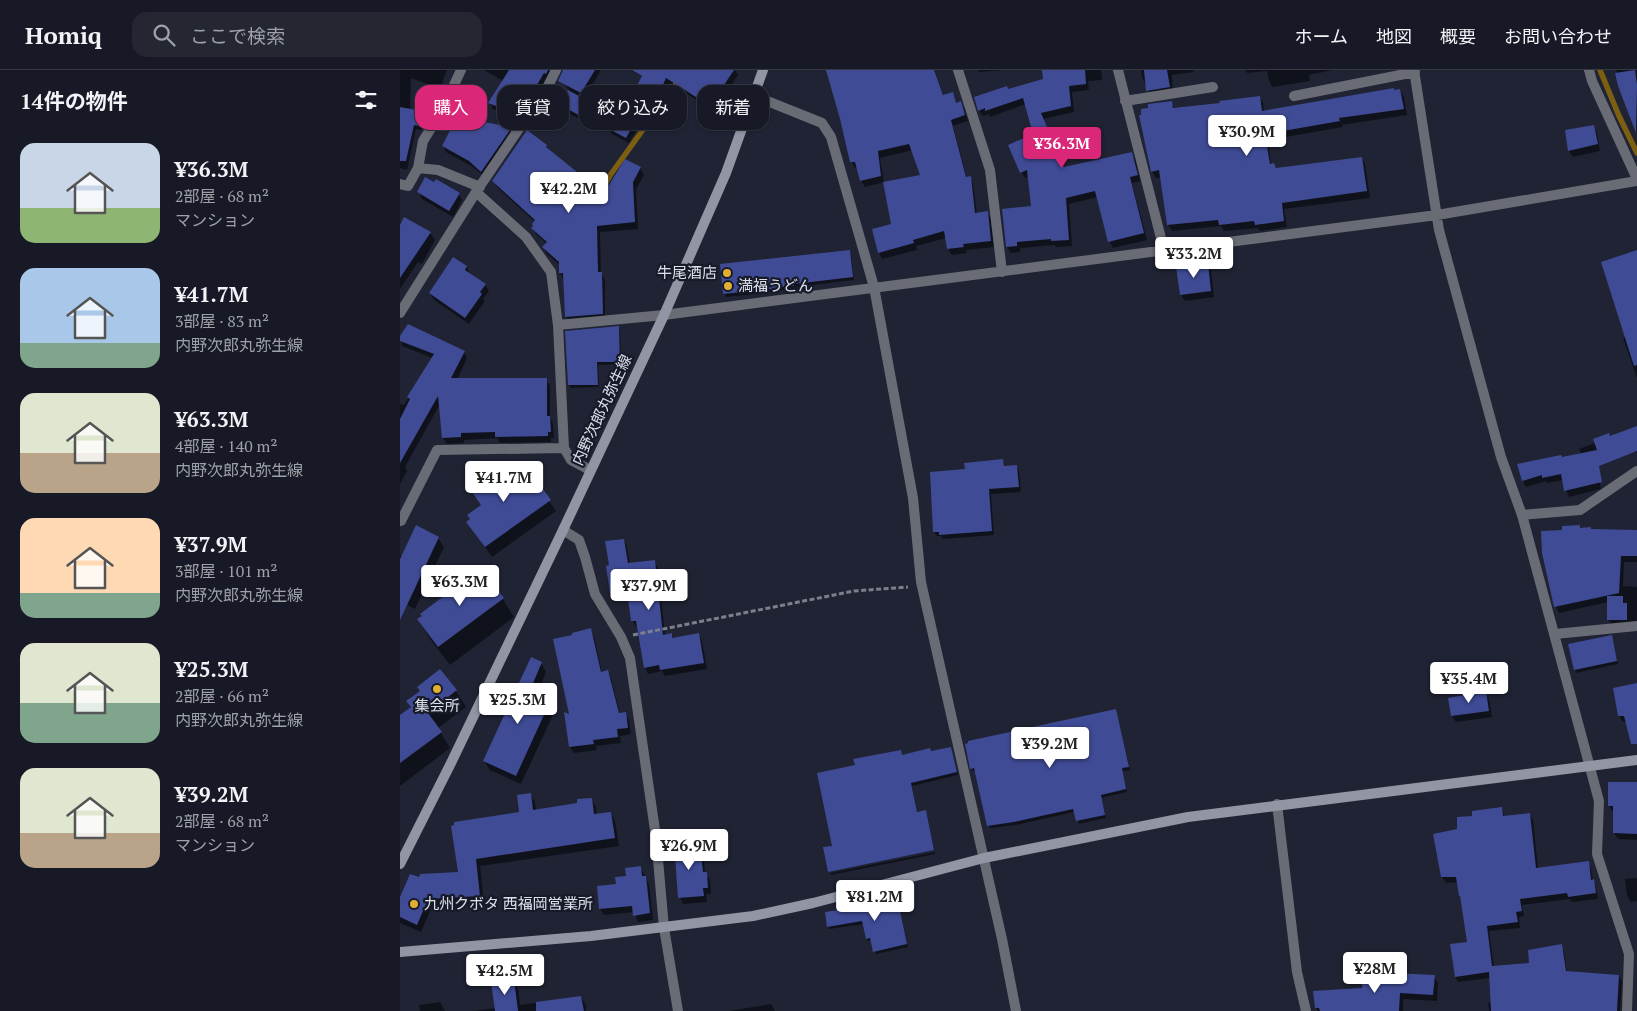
<!DOCTYPE html>
<html lang="ja">
<meta charset="utf-8">
<style>
body{margin:0;font-family:"PT Serif","Noto Sans JP",serif;background:#242732;color:#f1f3f6;height:100vh;display:flex;flex-direction:column;font-size:19px;white-space:nowrap}
*{box-sizing:border-box;margin:0}
p{font-size:16px;color:#9ea1a7}
.icon{flex:none;width:28px;height:28px;fill:none;stroke:currentColor;stroke-width:2;stroke-linecap:round;stroke-linejoin:round}
.map{position:relative;flex:1;overflow:hidden}
.sheet{display:flex;flex-direction:column;background:#171a26;width:400px}
.sheet>*{flex:none}
.hud{position:absolute;left:15px;top:15px;width:475px;height:45px;display:flex;gap:10px}
.price{position:absolute;translate:-50% -42px;padding:0 11px;border-radius:5px;background:#fff;color:#222;font-size:16px;line-height:32px;filter:drop-shadow(0 1px 2px #0008)}
.price::after{content:'';position:absolute;left:50%;top:30px;width:15px;height:11px;margin-left:-8px;background:inherit;clip-path:polygon(0 0,100% 0,50% 100%)}
.price.on{background:#db2777;color:#fff}
ul{padding:0;list-style:none}
li{display:flex;align-items:center;gap:15px;height:125px;padding:0 20px}
li span{display:grid;place-items:center;flex:none;width:140px;height:100px;border-radius:15px;color:#555}
li>.icon{margin-inline-start:auto}
span .icon{width:60px;height:60px;fill:#fffc;stroke-width:1}
li b{font-size:21px}
h2{display:flex;justify-content:space-between;align-items:center;height:60px;padding:0 20px;font-size:21px}
.pill{padding:0 18px;border-radius:15px;background:#171a26;box-shadow:0 1px 4px #0004,0 0 0 1px #363843;font-size:18px;line-height:45px}
.pill.on{background:#db2777;color:#fff}
header{display:flex;align-items:center;gap:30px;box-sizing:border-box;height:70px;padding:0 25px;background:#171a26;border-bottom:1px solid #363843}
header strong{font-size:24px}
nav{display:flex;gap:28px;margin-inline-start:auto;font-size:18px}
.search{width:350px;height:45px;background:#242732;display:flex;align-items:center;gap:12px;box-sizing:border-box;padding:0 18px;border-radius:15px;color:#9ea1a7;font-size:19px}
main{display:flex;flex:1;min-height:0}
.map>svg:first-child{display:block}
.shadow{fill:#0007;fill-rule:evenodd}
.lines{fill:none;stroke-linecap:round;stroke-linejoin:round}
.stream{stroke:#7d5f11;stroke-width:5.5}
.building{fill:#3f4b95}
.path{stroke:#7c808d;stroke-width:3;stroke-dasharray:5 2.5;stroke-linecap:butt}
.street{stroke:#6a6c75;stroke-width:10}
.secondary{stroke:#9295a3;stroke-width:10}
.poi-dot{fill:#e1af34;stroke:#161a29;stroke-width:2}
.labels{text-anchor:middle;stroke-width:4.5;stroke-linejoin:round;paint-order:stroke}
.poi-label{font-size:15px;fill:#dde0eb;stroke:#161a29;text-anchor:start}
.street-label{font-size:15px;fill:#dde0eb;stroke:#161a29}
</style>
<header>
<strong>Homiq</strong>
<div class="search"><svg class="icon" aria-label="search" viewBox="0 0 24 24"><circle cx="10" cy="10" r="6"/><path d="M15 15l6 6"/></svg>ここで検索</div>
<nav><a>ホーム</a><a>地図</a><a>概要</a><a>お問い合わせ</a></nav>
</header>
<main>
<section class="sheet">
<h2>14件の物件<svg class="icon" aria-label="filters" viewBox="0 0 24 24"><path d="M4 7h16M4 17h16"/><circle cx="9" cy="7" r="2"/><circle cx="15" cy="17" r="2"/></svg></h2>
<ul>
<li><span style="background:linear-gradient(#c9d6e8 65%,#8fb573 0)"><svg class="icon" aria-label="home" viewBox="0 0 24 24"><path d="M3 11l9-7 9 7M6 9v11h12V9"/></svg></span><div><b>¥36.3M</b><p>2部屋 · 68 m²</p><p>マンション</p></div></li>
<li><span style="background:linear-gradient(#a9c7e8 75%,#7fa58c 0)"><svg class="icon" aria-label="home" viewBox="0 0 24 24"><path d="M3 11l9-7 9 7M6 9v11h12V9"/></svg></span><div><b>¥41.7M</b><p>3部屋 · 83 m²</p><p>内野次郎丸弥生線</p></div></li>
<li><span style="background:linear-gradient(#dfe7d0 60%,#b9a48a 0)"><svg class="icon" aria-label="home" viewBox="0 0 24 24"><path d="M3 11l9-7 9 7M6 9v11h12V9"/></svg></span><div><b>¥63.3M</b><p>4部屋 · 140 m²</p><p>内野次郎丸弥生線</p></div></li>
<li><span style="background:linear-gradient(#ffd9b3 75%,#7fa58c 0)"><svg class="icon" aria-label="home" viewBox="0 0 24 24"><path d="M3 11l9-7 9 7M6 9v11h12V9"/></svg></span><div><b>¥37.9M</b><p>3部屋 · 101 m²</p><p>内野次郎丸弥生線</p></div></li>
<li><span style="background:linear-gradient(#dfe7d0 60%,#7fa58c 0)"><svg class="icon" aria-label="home" viewBox="0 0 24 24"><path d="M3 11l9-7 9 7M6 9v11h12V9"/></svg></span><div><b>¥25.3M</b><p>2部屋 · 66 m²</p><p>内野次郎丸弥生線</p></div></li>
<li><span style="background:linear-gradient(#dfe7d0 65%,#b9a48a 0)"><svg class="icon" aria-label="home" viewBox="0 0 24 24"><path d="M3 11l9-7 9 7M6 9v11h12V9"/></svg></span><div><b>¥39.2M</b><p>2部屋 · 68 m²</p><p>マンション</p></div></li>
</ul>
</section>
<div class="map">
<svg width="1237" height="941" viewBox="0 0 1237 941">
<rect width="100%" height="100%" fill="#1f2333"/>
<!-- shadow -->
<path class="shadow" d="M0,0H47L40,19L11,8L10,40L21,42L23,46L21,60L16,59L7,100L0,98Z
M84,0H156L147,8L134,30L129,28L118,48L93,39L90,33L103,11Z
M172,0H201L185,28L177,24L176,26L197,38L200,44L193,57L165,41L161,34L169,20L165,14Z
M231,0H335L338,5L314,41L270,13L265,22L262,20L245,52L242,50L229,73L212,64L209,58L220,49L243,7Z
M427,0H534L544,26L552,23L557,34L560,33L564,39L568,51L553,56L567,108H570L573,114L577,144L587,142L591,149L594,177L566,180L567,183L552,185L548,179L546,168L516,176L517,180L482,189L479,183L493,155L484,112L465,117L461,111L458,98H455L452,92ZM513,80L522,106L484,113L480,88Z
M578,0H604L579,2Z
M657,0H701L702,10L688,11L689,20L672,22L674,42L643,49L664,98L731,83L735,89L740,111L732,113L747,170L713,178L710,172L698,127L669,134L672,176L656,177L655,175L620,178V182L611,183L607,177L632,137L629,107L625,108L621,102L635,65L626,34L590,47L589,44L583,46L579,40L607,20L645,10Z
M741,0H793L794,2L772,5L773,23L751,26L742,7Z
M845,0H933L909,5L910,11L872,17L869,10L867,1L847,3Z
M1216,0H1237V61L1219,16Z
M993,19L994,21L1000,20L1004,27L1007,45L942,55L943,57L868,70L871,94H874L877,99L962,88L965,94L970,128L884,139L887,157L860,161L858,158L824,161L821,156L772,161L768,155L762,107L756,108L752,102L771,32L775,39L821,34L859,27L863,33L864,41Z
M1193,57L1197,63L1200,81L1173,87L1169,81L1166,61Z
M111,58L115,64L85,107L73,97L46,82L43,76Z
M146,76L150,82L187,112L210,117L240,98L244,105L236,119L238,159L200,162L201,203L205,210V250L170,253L166,247L164,210L160,202V195L147,184L143,177L147,174L136,164L133,158L135,152L97,117L93,111Z
M19,122L59,124L62,130L53,147L22,129Z
M5,148L31,164L35,170L22,194L18,192L0,219V157Z
M449,181L451,184L454,210L395,217V219L373,221V222L326,227L324,223Z
M1237,182V308L1223,268L1226,267Z
M807,194L811,200L814,227L785,231L781,225Z
M66,197L70,203L85,215L89,221L83,229L85,231L69,254L34,230L30,223Z
M219,257L220,260L221,294L198,295L199,317L171,318L169,315Z
M0,268L64,282L67,288L57,310L146,309L150,316V348L153,354L154,368H151V372L100,373L97,368L64,370V373L47,374L43,368L40,334L5,397L7,401L0,414V334L4,335L33,288L2,276Z
M1237,357V382L1196,390L1201,419L1169,427L1166,420L1163,410L1147,413L1146,411L1126,417L1123,411L1162,388L1181,384L1179,379Z
M603,390L605,397L617,396L619,401L621,422L591,424L594,465L543,469L541,466H537L534,462Z
M78,404L119,409L130,404L156,441L92,487L74,462L82,436L84,414Z
M1180,456L1181,459L1191,461H1237V492H1224L1223,516L1237,517V553L1212,556L1208,549V532L1159,543L1156,537L1163,461Z
M38,468L44,477L15,539L0,531V485L3,487Z
M224,470L227,476L230,494L254,491L258,498L265,565H271L273,569L299,565L302,571L307,599L265,606L262,601L248,604L245,598L238,557H236L233,551L229,527L214,528L211,522L210,496Z
M102,528L114,547L50,595L30,569L19,550Z
M190,560L194,566L202,603L208,602L211,608L220,644H225L229,650L231,664L220,666L221,673L196,676L197,680L174,683L170,677V646Z
M1212,570L1218,594L1176,603L1169,575Z
M141,593L146,602L135,630L148,635L153,645L121,714L90,700L84,691Z
M40,601L56,621L66,637L38,658L50,678L0,716V647L12,638L21,622Z
M1215,619L1228,652H1223L1219,646Z
M1085,623L1089,629L1092,647L1056,652L1052,646L1049,629Z
M716,640L730,700L722,701L727,722L701,728L706,748L679,754L674,742L616,755L590,758L576,701H573L572,698Z
M551,678L558,705L512,716L517,743L525,741L527,744L534,779L429,800L433,776L456,696L500,681L502,686Z
M1237,713V770L1218,769L1214,763L1213,742L1209,736Z
M130,724L135,732L136,740L178,734L191,729L196,737L197,745L211,743L215,751L219,776L80,796L84,833L32,837L21,862L0,853V830L19,809L59,803L120,743Z
M1101,739L1105,747L1130,744L1133,750L1138,799L1188,793L1191,799L1193,810L1196,817L1198,829L1172,832L1170,829L1122,835L1124,846L1119,847L1120,858L1089,861L1094,897L1131,894L1161,876L1164,882L1167,902L1219,906L1222,912L1220,941H1089L1088,933H1092L1090,908L1058,912L1055,906L1068,873L1058,812L1046,813L1042,807L1059,760L1074,747Z
M291,772L295,778V784H300L304,790L305,803L310,810L311,824H306L307,832L283,834L280,827Z
M535,782V784L431,805L430,803Z
M240,797L249,814L253,850L238,852L234,842L204,845L200,839L198,817L217,815Z
M1237,808V831L1231,832L1227,826L1225,809Z
M498,830L508,877L476,884L472,870L468,871L467,868L464,854L429,859L428,856Z
M1034,907L1038,913L1037,931L1003,929V941H918L916,938L963,919L992,911Z
M113,910L118,919L120,935L181,927L186,935V941H74L96,938Z
M40,932L45,941H20L19,935Z
M371,934L375,941H329Z"/>
<g class="lines">
<!-- stream -->
<path class="stream" d="M1200,0L1219,46L1237,83
M203,118L211,104L286,0"/>
</g>
<!-- building -->
<path class="building" d="M109,0H148L146,4L144,3L131,25L126,23L115,43L88,33Z
M163,0H195L181,23L158,11Z
M232,0H334L310,36L266,8L262,17L258,15L242,47L239,45L226,68L207,58L215,45L220,47L242,6Z
M426,0H534L543,25L553,22L556,33L561,31L565,45L551,50L566,107L571,106L575,143L588,141L591,171L563,174L564,177L547,179L544,161L513,170L514,173L478,183L472,159L491,154L483,112L520,105L509,74L478,81L481,106L460,111L455,92H450L440,49Z
M642,0H685L686,14L669,16L671,36L641,43L664,97L732,82L738,105L730,107L744,163L708,172L695,121L666,128L669,170L651,171V169L617,172V176L606,177L602,139L631,136L627,100L620,103L608,75L633,64L623,28L585,41V38L578,41L574,27L607,16L608,19L643,9Z
M744,0H767L770,17L746,21Z
M1235,0L1237,15L1236,63L1218,16L1215,3Z
M994,18V20L1000,19L1004,39L939,48L940,51L865,64L870,94L874,93L876,98L962,87L967,121L882,133L884,151L855,155L854,151L819,155L818,150L767,155L759,100L751,102L739,45H741V39L748,38V34L772,31L773,38L820,33L819,31L860,26L862,41Z
M168,20L198,37L189,51L159,34Z
M0,37L22,41L19,56L14,55L6,91H0Z
M57,47L112,57L81,102L69,91L42,76Z
M1194,55L1198,74L1168,81L1165,60Z
M127,60L147,75L146,77L187,110L192,103L209,115L225,89L241,97L233,112L235,152L197,156L198,202H202L203,244L165,247L163,203H159V192L142,177L147,172L131,158L133,156L132,154L135,150L92,111Z
M25,107L34,112L36,109L60,123L49,141L17,122Z
M4,147L31,162L0,208V155Z
M450,180L453,207L394,214V216L372,218V219L323,224L320,194Z
M1237,180V295L1234,296L1201,192Z
M53,187L67,196L65,200L86,214L80,222L82,224L65,248L29,223Z
M808,193L811,221L780,225L776,197Z
M8,254L65,281L51,308H147V346H150L151,362H148V366L95,367V362L61,363V367L42,368L38,326L0,393V349L10,329L7,327L34,284L0,271V266Z
M219,256L220,292H197L198,315H168L165,261Z
M1237,356V381L1199,396L1202,412L1164,421L1161,404L1142,408V405L1122,411L1117,394L1161,385L1162,387L1197,380L1193,369L1209,363L1210,366Z
M603,389L604,396L617,395L619,417L589,419L592,461L539,465V462H533L530,402L565,399L564,393Z
M109,394L119,408L125,403L127,405L131,403L151,430L85,477L66,452L70,449L67,445L81,435L72,422L84,413L77,404L89,395L95,404Z
M16,455L39,467L0,550V489Z
M1180,455V458L1191,457V459L1237,460V486H1221L1219,523L1154,537L1142,483L1141,461L1162,460V456Z
M224,469L228,493L255,490L263,565L272,563V568L299,563L304,593L260,600L259,595L244,598L236,551H231L227,521L210,523L206,496L209,495L205,471Z
M81,498L104,528L38,577L17,549L22,546L20,544Z
M1207,526H1223V533H1227V550H1207Z
M191,558L201,602L208,600L219,643L226,642L228,658L217,659L218,667L193,670L194,674L169,677L164,642L169,644L153,569L172,565V563Z
M1212,565L1217,591L1174,600L1168,574Z
M131,587L142,592L128,625L149,634L116,706L83,691Z
M40,599L57,620L28,643L42,662L0,693V645L11,637L6,631L20,621L17,617Z
M1237,613V674H1231L1224,646H1218L1213,618Z
M1086,621L1089,641L1051,646L1048,628Z
M716,639L729,697L722,698L726,719L701,725L705,745L676,751L673,739L614,752L587,756L574,698L570,699L565,674L568,673V671Z
M551,677L557,702L511,713L517,742L526,740L534,780L428,802L423,777L432,776L417,703L455,695L453,689L501,680L502,685L530,678L531,681Z
M1208,712H1237V764L1213,763V736H1208Z
M131,723L133,740L177,733V729L192,728L194,744L211,742L215,768L76,789L80,826L28,829L17,855L0,847V827L10,804L19,807L20,804L58,802L51,756L54,755V752L119,742L117,725Z
M1102,737L1103,746L1130,743L1136,798L1189,791L1191,810L1194,809L1196,823L1168,827L1167,823L1120,829L1122,841L1116,842L1118,852L1087,856L1092,896L1129,893L1128,880L1162,874L1166,901L1219,905L1217,941H1091L1089,902L1055,907L1050,874L1067,872L1060,826H1059L1056,807H1041L1033,764L1057,759V747L1072,746V741Z
M292,771V783L301,782L303,802H307L308,818H303L304,826L278,828L274,772Z
M241,796L242,806H246L250,843L233,846L232,836L199,839L197,816L216,814L215,807L226,806L225,798Z
M497,826L507,874L473,882L470,868L466,869L462,851L427,857L425,842L465,836V834Z
M991,903L1035,905L1033,925L1000,923L999,941H920L919,938H915L913,921L962,918V908L990,910Z
M114,909L118,941H95L91,912Z
M181,926L184,941H136V932Z"/>
<g class="lines">
<!-- path -->
<path class="path" d="M233,565L454,521L508,517"/>
<!-- street -->
<path class="street" d="M558,0L590,100L602,202
M718,0L764,180
M1014,0L1039,160L1101,387L1122,445L1199,731L1197,784L1229,884L1227,941
M1189,0L1192,11L1237,109
M355,26L422,53L431,67L474,217L513,428L521,512L602,869L616,941
M894,26L1015,2
M725,31L813,17
M18,98L23,71L43,39L61,0
M0,114L8,116L18,98L38,100L80,117
M76,122L126,167L151,202L158,255L164,378L171,390L190,400
M0,243L76,122L148,16L156,0
M158,255L264,245L1037,145L1237,111
M1122,445L1180,440L1237,401
M0,450L1,451L37,380L164,378
M163,460L179,470L185,487L195,524L221,567L230,588L256,767L264,858L278,941
M1155,564L1237,556
M877,734L897,902L906,941"/>
<!-- secondary -->
<path class="secondary" d="M0,794L51,693L163,460L264,245L326,103L363,0
M0,882L191,866L353,846L413,833L584,788L788,747L1237,690"/>
</g>
<!-- markers -->
<g class="poi-dot">
<circle cx="327" cy="203" r="5"/>
<circle cx="328" cy="216" r="5"/>
<circle cx="37" cy="619" r="5"/>
<circle cx="14" cy="834" r="5"/>
</g>
<g class="labels">
<!-- poi labels -->
<g class="poi-label">
<text x="317" y="208" text-anchor="end">牛尾酒店</text>
<text x="338" y="221">満福うどん</text>
<text x="37" y="641" text-anchor="middle">集会所</text>
<text x="24" y="839">九州クボタ 西福岡営業所</text>
</g>
<!-- street labels -->
<g class="street-label">
<text transform="translate(202 340) rotate(-65)" y="5">内野次郎丸弥生線</text>
</g>
</g>
</svg>
<b class="price" style="left:847px;top:87px">¥30.9M</b>
<b class="price on" style="left:662px;top:99px">¥36.3M</b>
<b class="price" style="left:169px;top:144px">¥42.2M</b>
<b class="price" style="left:794px;top:209px">¥33.2M</b>
<b class="price" style="left:104px;top:433px">¥41.7M</b>
<b class="price" style="left:60px;top:537px">¥63.3M</b>
<b class="price" style="left:249px;top:541px">¥37.9M</b>
<b class="price" style="left:1069px;top:634px">¥35.4M</b>
<b class="price" style="left:118px;top:655px">¥25.3M</b>
<b class="price" style="left:650px;top:699px">¥39.2M</b>
<b class="price" style="left:289px;top:801px">¥26.9M</b>
<b class="price" style="left:475px;top:852px">¥81.2M</b>
<b class="price" style="left:975px;top:924px">¥28M</b>
<b class="price" style="left:105px;top:926px">¥42.5M</b>
<div class="hud">
<a class="pill on">購入</a>
<a class="pill">賃貸</a>
<a class="pill">絞り込み</a>
<a class="pill">新着</a>
</div>
</div>
</main>
